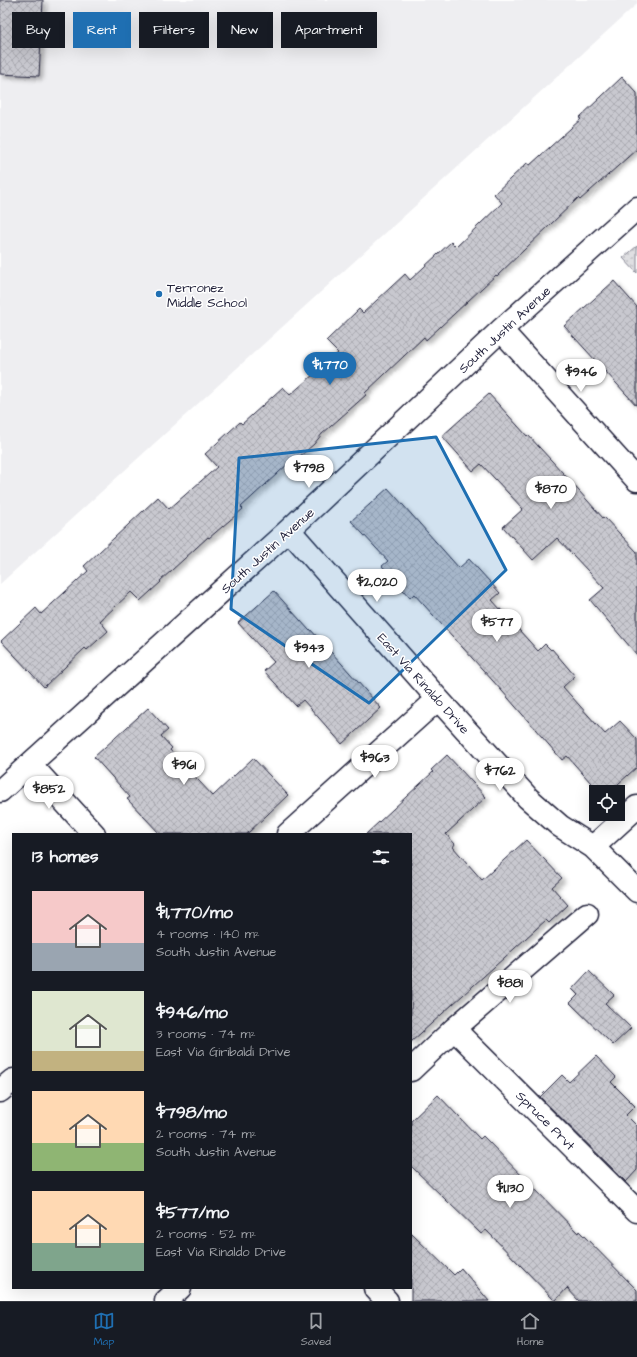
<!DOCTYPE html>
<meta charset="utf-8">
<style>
body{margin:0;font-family:"Architects Daughter",sans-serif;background:#242831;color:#f1f3f6;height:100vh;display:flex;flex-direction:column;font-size:15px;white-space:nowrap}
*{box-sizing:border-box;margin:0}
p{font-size:13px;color:#9ea1a6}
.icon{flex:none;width:22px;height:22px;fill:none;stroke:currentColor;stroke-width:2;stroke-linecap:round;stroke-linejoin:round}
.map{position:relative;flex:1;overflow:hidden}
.sheet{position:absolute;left:12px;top:833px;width:400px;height:456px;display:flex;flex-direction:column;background:#171b24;border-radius:0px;box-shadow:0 4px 16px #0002}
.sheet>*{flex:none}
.banner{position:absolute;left:12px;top:12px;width:400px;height:36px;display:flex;gap:8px}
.fabs{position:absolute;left:589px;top:785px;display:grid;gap:8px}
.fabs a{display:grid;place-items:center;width:36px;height:36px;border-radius:0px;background:#171b24;box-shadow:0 4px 16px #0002;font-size:20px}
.price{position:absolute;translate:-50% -34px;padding:0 9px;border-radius:14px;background:#fff;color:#222;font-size:13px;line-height:26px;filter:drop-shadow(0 1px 2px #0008)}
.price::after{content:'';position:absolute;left:50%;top:24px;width:12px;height:9px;margin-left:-6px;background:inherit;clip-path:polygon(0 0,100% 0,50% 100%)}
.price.selected{background:#1f6fb2;color:#fff}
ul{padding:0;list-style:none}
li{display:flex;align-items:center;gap:12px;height:100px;padding:0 20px}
li span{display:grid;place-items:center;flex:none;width:112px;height:80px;border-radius:0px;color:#555}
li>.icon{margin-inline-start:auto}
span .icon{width:48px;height:48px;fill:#fffc;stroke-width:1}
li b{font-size:17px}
h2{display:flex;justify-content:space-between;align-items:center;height:48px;padding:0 20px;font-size:17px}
.chip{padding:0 14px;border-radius:0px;background:#171b24;box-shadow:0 4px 16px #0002;font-size:14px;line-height:36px}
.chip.selected{background:#1f6fb2;color:#fff}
.tabs{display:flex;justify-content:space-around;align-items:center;height:56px;border-top:1px solid #363941;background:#171b24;font-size:11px;color:#9ea1a6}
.tabs a{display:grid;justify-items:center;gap:2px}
.tabs .selected{color:#1f6fb2}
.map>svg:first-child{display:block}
.built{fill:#eeeef1}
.park{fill:url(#park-dots);stroke:#80808e}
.building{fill:url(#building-cross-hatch);stroke:#22223b;filter:url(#shadow)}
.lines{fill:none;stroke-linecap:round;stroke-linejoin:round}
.street-casing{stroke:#22223b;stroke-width:25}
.street{stroke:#fff;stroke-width:22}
.marked{fill:#1f6fb2;fill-opacity:0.2;stroke:#1f6fb2;stroke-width:3;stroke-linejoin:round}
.poi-dot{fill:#1f6fb2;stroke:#fff;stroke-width:1.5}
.labels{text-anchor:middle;stroke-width:3;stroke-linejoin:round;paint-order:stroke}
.poi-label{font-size:13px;fill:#22223b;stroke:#fff;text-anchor:start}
.street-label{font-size:13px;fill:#22223b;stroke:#fff}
</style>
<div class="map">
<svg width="637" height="1301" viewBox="0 0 637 1301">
<defs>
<pattern id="park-dots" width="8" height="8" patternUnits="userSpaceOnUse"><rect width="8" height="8" fill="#dfdfe2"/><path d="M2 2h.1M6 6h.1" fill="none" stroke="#bfbfc3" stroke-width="1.8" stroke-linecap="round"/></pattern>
<pattern id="building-cross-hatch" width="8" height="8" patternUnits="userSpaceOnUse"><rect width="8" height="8" fill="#c8c8cf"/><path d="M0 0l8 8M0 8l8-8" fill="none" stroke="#acacb3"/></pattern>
<filter id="shadow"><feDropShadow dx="3.5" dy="3.5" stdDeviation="2" flood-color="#0004"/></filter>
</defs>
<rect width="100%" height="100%" fill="#fff"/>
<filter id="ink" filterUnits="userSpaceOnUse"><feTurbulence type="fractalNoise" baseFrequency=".025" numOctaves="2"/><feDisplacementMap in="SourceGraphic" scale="8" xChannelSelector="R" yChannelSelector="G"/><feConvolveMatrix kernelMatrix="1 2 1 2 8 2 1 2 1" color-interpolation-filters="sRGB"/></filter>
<g filter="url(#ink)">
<!-- built -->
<path class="built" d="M0,0H637V4L0,584Z"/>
<!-- park -->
<path class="park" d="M637,246V273L623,258Z"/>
<!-- building -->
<path class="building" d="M0,0H43L39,76L0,74Z
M622,77L637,93V149L580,200L578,198L497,276L496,275L426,340L424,337L365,393L366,395L322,434L314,444L291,464L290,462L241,507L243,509L209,538L208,537L160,581L161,582L140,601L131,592L100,621L108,631L87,650L85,648L44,687L1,641L36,608L41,614L88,571L84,566L158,497L169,509L217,467L205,454L240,422L242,424L283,387L290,395L338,353L326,341L359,309L363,313L405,274L410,280L451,242L456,247L502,203L494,194L527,163L530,165L581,119L579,118Z
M614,281L637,307V406L564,326Z
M489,394L527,436L528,435L563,473L603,518L604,517L637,552V655L590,600L604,588L557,538L533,560L503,527L523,509L481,464L473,471L442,436Z
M388,488L459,568L469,559L500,593L492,600L538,651L545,644L551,650L552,649L575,676L563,687L605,734L620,721L637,739V767L609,792H599L567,756L562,760L502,691L414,594L410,598L382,566L388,561L351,521Z
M274,591L309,630L310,629L342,664L381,708L342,744L303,700L296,706L264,671L274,662L238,623Z
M148,708L168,730L161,736L172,748L170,750L213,796L253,758L288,795L247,834H160L127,799L130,797L94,757Z
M447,755L486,797L446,834L455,844L453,847L482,880L526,840L562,878L552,887L568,905L549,923L546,920L411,1042V834H366L433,772L431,770Z
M589,971L614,995L605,1003L631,1028L613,1045L570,1003L578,995L572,989Z
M596,1056L616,1077L611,1082L635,1106L626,1115L637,1126V1170L626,1182L540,1097L562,1075L569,1082Z
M438,1095L480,1139L483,1136L578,1233L579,1231L637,1290V1301H579L567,1288L555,1301L486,1230L481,1234L411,1166V1121Z
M411,1233L454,1275L461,1268L489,1301H411Z"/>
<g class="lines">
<!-- street casing -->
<g class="street-casing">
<path id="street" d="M501,330L637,480
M289,530L438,699L528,798L560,826L593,847L637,891
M30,764L94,834
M0,791L289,530L501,330L637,208
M288,834L438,699
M593,847L637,807
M454,1029L637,1211
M411,1070L454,1029L587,914
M0,1091L13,1080
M375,1288L387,1301
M166,1301L180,1288"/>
</g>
<!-- street -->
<use href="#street" class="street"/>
</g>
</g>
<!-- marked area -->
<path class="marked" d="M436,437L506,570L369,703L231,609L239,458Z"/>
<!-- markers -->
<circle class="poi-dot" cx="159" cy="294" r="4"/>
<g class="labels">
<!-- poi labels -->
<g class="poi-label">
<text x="167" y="292">Terronez<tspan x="167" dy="15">Middle School</tspan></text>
</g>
<!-- street labels -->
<g class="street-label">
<text transform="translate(504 329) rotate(-43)" y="5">South Justin Avenue</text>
<text transform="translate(267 550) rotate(-42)" y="5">South Justin Avenue</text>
<text transform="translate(424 683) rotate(48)" y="5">East Via Rinaldo Drive</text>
<text transform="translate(546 1120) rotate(45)" y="5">Spruce Prvt</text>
</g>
</g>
</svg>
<div class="fabs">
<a><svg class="icon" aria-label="locate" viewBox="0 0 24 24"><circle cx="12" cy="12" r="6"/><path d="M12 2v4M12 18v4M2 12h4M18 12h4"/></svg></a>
</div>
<b class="price selected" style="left:330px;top:386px">$1,770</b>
<b class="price" style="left:581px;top:393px">$946</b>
<b class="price" style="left:309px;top:489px">$798</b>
<b class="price" style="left:551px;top:510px">$870</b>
<b class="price" style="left:377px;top:603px">$2,020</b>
<b class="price" style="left:497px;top:643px">$577</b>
<b class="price" style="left:309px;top:669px">$943</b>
<b class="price" style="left:375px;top:779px">$963</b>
<b class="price" style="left:184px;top:786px">$961</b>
<b class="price" style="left:500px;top:792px">$762</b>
<b class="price" style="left:49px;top:810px">$852</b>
<b class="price" style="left:510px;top:1004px">$881</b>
<b class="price" style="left:510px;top:1209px">$1,130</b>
<div class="banner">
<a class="chip">Buy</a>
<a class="chip selected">Rent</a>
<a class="chip">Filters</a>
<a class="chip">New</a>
<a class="chip">Apartment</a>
</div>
<section class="sheet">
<h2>13 homes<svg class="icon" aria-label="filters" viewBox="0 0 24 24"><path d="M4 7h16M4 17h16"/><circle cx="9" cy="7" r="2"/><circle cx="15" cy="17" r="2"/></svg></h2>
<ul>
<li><span style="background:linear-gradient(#f6c9c9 65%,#9aa5b1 0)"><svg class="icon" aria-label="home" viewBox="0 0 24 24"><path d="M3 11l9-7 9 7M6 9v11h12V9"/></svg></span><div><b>$1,770/mo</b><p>4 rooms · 140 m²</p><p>South Justin Avenue</p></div></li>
<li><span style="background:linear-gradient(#dfe7d0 75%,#c2b280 0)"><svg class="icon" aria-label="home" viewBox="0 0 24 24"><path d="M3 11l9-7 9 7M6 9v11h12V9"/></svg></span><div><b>$946/mo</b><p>3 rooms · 74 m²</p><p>East Via Giribaldi Drive</p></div></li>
<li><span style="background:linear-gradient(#ffd9b3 65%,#8fb573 0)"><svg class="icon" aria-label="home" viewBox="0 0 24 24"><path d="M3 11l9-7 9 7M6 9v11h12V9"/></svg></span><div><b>$798/mo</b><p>2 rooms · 74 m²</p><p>South Justin Avenue</p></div></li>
<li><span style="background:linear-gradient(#ffd9b3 65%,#7fa58c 0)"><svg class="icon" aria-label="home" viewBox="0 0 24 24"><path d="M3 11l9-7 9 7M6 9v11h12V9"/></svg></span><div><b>$577/mo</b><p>2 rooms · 52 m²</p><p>East Via Rinaldo Drive</p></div></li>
</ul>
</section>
</div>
<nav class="tabs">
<a class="selected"><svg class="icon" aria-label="map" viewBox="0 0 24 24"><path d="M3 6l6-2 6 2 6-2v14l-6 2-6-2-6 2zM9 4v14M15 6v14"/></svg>Map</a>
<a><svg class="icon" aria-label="saved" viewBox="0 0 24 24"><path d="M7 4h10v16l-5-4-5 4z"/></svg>Saved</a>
<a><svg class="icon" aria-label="home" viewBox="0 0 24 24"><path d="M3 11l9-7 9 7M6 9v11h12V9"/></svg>Home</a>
</nav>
